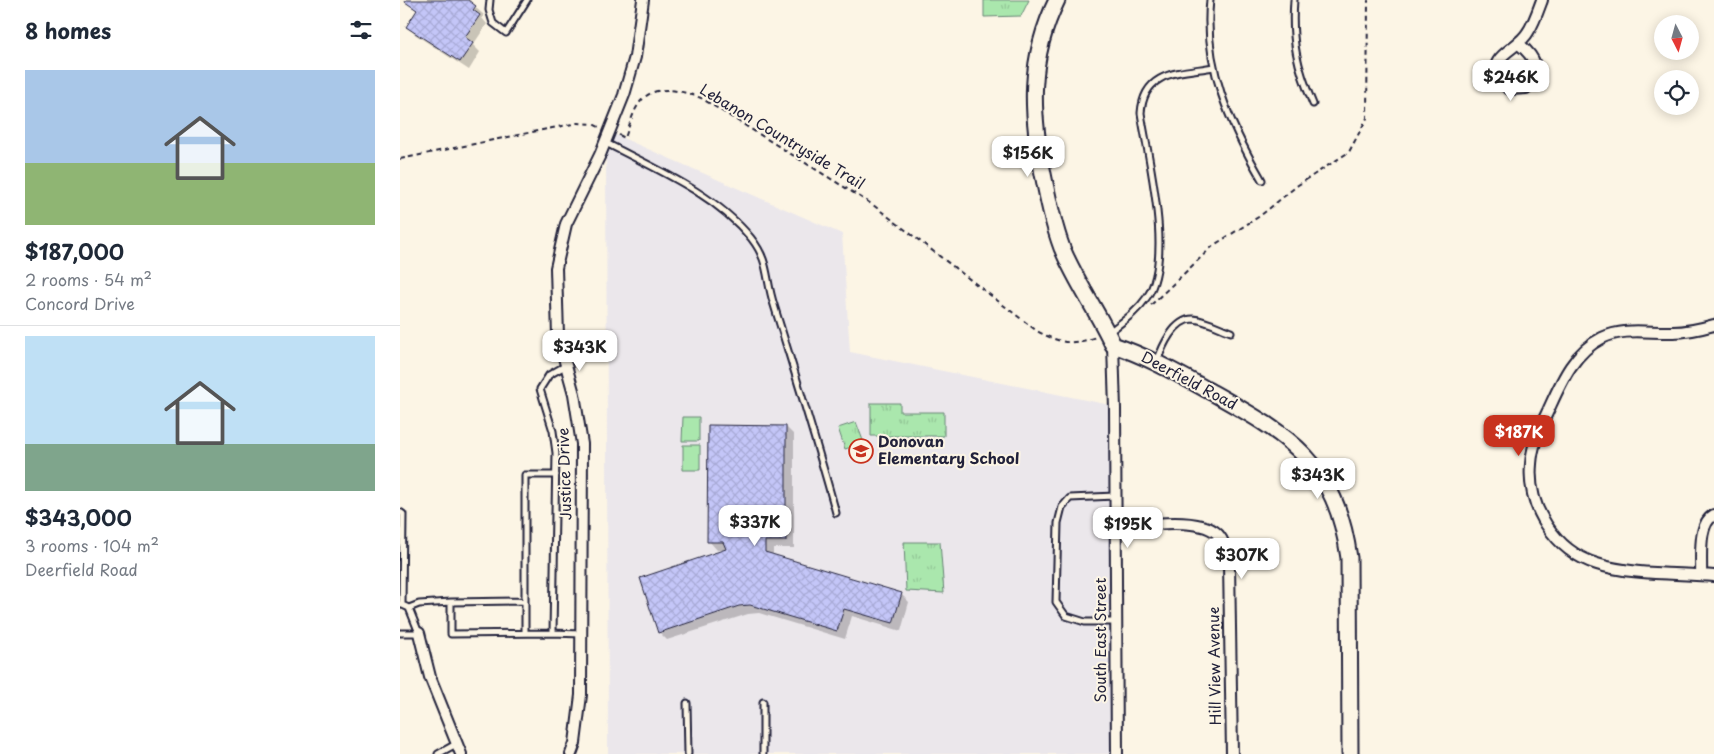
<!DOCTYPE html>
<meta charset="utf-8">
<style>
body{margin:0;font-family:"Playpen Sans",sans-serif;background:#f2f2f3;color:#1f2937;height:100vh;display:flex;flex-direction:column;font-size:19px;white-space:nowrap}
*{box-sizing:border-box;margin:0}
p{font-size:16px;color:#747a83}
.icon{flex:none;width:28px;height:28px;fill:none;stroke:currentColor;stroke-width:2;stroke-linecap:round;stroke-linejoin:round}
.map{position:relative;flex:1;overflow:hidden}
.sheet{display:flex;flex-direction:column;background:#fff;width:400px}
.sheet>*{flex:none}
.needle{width:32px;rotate:174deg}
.tools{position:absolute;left:1254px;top:15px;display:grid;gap:10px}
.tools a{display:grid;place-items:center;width:45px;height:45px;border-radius:50%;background:#fff;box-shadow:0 2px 12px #0003;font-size:25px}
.price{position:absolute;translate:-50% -42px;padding:0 11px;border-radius:10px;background:#fff;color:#222;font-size:16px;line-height:32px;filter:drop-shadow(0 1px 2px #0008)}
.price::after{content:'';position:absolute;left:50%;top:30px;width:15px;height:11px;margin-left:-8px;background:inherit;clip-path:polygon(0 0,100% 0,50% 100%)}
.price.current{background:#c8321e;color:#fff}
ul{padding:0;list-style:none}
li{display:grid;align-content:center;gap:10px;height:265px;padding:0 25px}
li+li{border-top:1px solid #e0e1e3}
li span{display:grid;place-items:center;height:155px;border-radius:0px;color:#555}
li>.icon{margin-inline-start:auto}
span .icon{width:90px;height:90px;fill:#fffc;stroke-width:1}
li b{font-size:21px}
h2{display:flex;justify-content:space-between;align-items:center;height:60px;padding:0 25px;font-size:21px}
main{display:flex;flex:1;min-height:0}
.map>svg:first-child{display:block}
.built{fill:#ebe7eb}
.grass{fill:#aae7ad;stroke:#668474}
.park{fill:url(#park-tufts);stroke:#668474}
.shadow{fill:#0003}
.building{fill:url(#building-cross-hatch);stroke:#22223b}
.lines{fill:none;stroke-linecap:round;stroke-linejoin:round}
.lane-casing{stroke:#22223b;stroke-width:9}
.street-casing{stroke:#22223b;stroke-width:14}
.secondary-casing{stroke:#22223b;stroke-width:19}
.path{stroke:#22223b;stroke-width:2;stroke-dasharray:5 4;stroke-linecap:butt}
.lane{stroke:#fcf5e5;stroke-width:5}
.street{stroke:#fcf5e5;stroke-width:10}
.secondary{stroke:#fcf5e5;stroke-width:15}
.labels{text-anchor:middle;stroke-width:4;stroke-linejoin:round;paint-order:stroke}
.street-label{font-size:15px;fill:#22223b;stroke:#fcf5e5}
.poi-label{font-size:15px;font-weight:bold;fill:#22223b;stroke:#fcf5e5;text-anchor:start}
</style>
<main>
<section class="sheet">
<h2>8 homes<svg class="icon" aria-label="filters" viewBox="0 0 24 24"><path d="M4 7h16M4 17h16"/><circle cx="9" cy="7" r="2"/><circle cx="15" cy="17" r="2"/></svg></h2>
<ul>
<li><span style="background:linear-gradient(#a9c7e8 60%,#8fb573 0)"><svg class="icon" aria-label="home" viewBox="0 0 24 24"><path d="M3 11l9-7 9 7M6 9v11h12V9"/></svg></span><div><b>$187,000</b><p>2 rooms · 54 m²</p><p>Concord Drive</p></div></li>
<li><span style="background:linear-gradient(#bfe0f5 70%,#7fa58c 0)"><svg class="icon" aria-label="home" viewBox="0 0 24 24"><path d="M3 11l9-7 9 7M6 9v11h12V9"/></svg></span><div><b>$343,000</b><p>3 rooms · 104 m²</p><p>Deerfield Road</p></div></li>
</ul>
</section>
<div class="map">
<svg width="1314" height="754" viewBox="0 0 1314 754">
<defs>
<pattern id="park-tufts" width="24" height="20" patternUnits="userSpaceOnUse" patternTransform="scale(1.25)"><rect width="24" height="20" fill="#aae7ad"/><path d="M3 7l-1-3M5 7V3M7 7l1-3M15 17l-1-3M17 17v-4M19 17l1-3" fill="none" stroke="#92c696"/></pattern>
<pattern id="building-cross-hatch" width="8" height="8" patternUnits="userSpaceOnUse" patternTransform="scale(1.25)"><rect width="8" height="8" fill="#c4c6f8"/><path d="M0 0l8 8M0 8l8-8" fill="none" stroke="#a8aad6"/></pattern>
</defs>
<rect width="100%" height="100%" fill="#fcf5e5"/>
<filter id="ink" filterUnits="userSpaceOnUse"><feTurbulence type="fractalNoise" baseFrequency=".02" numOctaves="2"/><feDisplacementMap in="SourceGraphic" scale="10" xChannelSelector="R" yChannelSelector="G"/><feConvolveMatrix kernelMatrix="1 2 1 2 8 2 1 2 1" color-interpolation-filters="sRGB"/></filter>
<g filter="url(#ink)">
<!-- built -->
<path class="built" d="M209,132L442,234L450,352L715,406L717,754H208L206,143Z"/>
<!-- grass -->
<path class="grass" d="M283,417H299V441H282Z
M283,445H300V470H283Z"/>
<!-- park -->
<path class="park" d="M584,0H629L621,16L584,17Z
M471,403H500V412H544V436H471Z
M456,422L464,443L445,449L438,428Z
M504,542H540L544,593L506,591Z"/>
<!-- shadow -->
<path class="shadow" d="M8,0H71L69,2L84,15L82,18L87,24L73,45L80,52L69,70L16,35L7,27L17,11L7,2Z
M386,427L394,435V548H373V555L501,594L509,602L501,631L452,616L445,639L359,613L348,614L267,640L259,632L328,550H317L309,541Z"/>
<!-- building -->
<path class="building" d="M6,0H68L76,6L73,10L80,15L65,37L73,43L60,62L6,27L17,10L5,2Z
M308,425L386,426V541H365V552L502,593L493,623L444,609L437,631L350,605L339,606L258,633L240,578L326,549L323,542H307Z"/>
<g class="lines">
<!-- lane casing -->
<g class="lane-casing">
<path id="lane" d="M90,0L89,10L93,23L106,33L127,0
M810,0C803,65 830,125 862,180
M894,0C891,40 897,67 913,104
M206,143C256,169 314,193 351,238C370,262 365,278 374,305C395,374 417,443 436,513
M708,333C722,322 737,312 747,297C774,258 748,159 741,113C744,70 780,73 814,67
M757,362C762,347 774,319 793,319C805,320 820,328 831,332
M165,366L149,375L140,389L153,431L156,453L153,633L181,634
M715,496L670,498L662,507L658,523L656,602L666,616L685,622H716
M0,512L3,514L2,605
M51,602L125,601
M0,604L9,608L19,604L51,602V634L153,633
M0,633H19L9,608
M125,633V475H156
M287,703L288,754
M38,754L56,744
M363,754V702"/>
</g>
<!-- street casing -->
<g class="street-casing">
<path id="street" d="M1119,44C1135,57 1143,71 1126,88L1110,89L1097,80C1088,54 1118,50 1128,32C1134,23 1138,11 1142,0
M1314,325C1300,329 1287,332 1273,332C1249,333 1224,327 1202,338C1172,353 1160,385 1147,413C1139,429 1132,446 1131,464C1127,507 1155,551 1197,564C1230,575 1279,573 1314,576
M713,345L715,409L717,754
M715,527C739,526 805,514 820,537C825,543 826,555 829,563L832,754
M1301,575C1302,558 1297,524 1314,515
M19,633L30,677L61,754
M171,754L175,743L181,695L182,444L174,394L158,336L156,268L166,224L200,155L224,95L235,57L243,0"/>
</g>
<!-- secondary casing -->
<g class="secondary-casing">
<path id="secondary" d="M657,0C628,59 631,112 643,174C648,199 653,224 662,248C676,282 698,312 713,345C749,357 780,375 813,393C890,436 936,463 949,558L950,754"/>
</g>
<!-- path -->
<path class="path" d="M219,135L225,138C229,127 233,110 241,101C255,83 283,91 301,98L473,205L637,331C660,343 670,346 696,337
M0,159L177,123L193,124L201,128
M751,305L814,245L860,216L898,185L949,152L967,118L968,0"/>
<!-- lane -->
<use href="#lane" class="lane"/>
<!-- street -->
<use href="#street" class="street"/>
<!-- secondary -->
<use href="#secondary" class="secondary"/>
</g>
</g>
<!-- icons -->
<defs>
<g id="school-ring" transform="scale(1.25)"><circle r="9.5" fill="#fcf5e5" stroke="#c8321e" stroke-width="1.5"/><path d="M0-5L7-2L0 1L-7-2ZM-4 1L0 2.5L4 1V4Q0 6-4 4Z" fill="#c8321e"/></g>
</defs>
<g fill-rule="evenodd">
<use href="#school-ring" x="461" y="451"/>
</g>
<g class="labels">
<!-- street labels -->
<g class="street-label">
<text transform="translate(382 137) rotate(31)" y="5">Lebanon Countryside Trail</text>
<text transform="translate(789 381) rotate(28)" y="5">Deerfield Road</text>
<text transform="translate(165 474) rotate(-92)" y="5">Justice Drive</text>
<text transform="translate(701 640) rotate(-90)" y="5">South East Street</text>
<text transform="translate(815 666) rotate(-91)" y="5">Hill View Avenue</text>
</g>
<!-- poi labels -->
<g class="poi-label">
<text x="478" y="447">Donovan<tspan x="478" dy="17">Elementary School</tspan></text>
</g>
</g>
</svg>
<div class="tools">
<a><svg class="needle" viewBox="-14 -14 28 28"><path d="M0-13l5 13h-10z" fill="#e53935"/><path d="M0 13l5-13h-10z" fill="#747a83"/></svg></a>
<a><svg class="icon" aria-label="locate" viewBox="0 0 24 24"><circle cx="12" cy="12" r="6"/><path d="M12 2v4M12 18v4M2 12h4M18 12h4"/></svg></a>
</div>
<b class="price" style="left:1111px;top:102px">$246K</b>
<b class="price" style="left:628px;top:178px">$156K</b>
<b class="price" style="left:180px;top:372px">$343K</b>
<b class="price current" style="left:1119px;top:457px">$187K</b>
<b class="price" style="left:918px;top:500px">$343K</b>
<b class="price" style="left:355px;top:547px">$337K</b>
<b class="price" style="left:728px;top:549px">$195K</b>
<b class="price" style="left:842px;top:580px">$307K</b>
</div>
</main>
